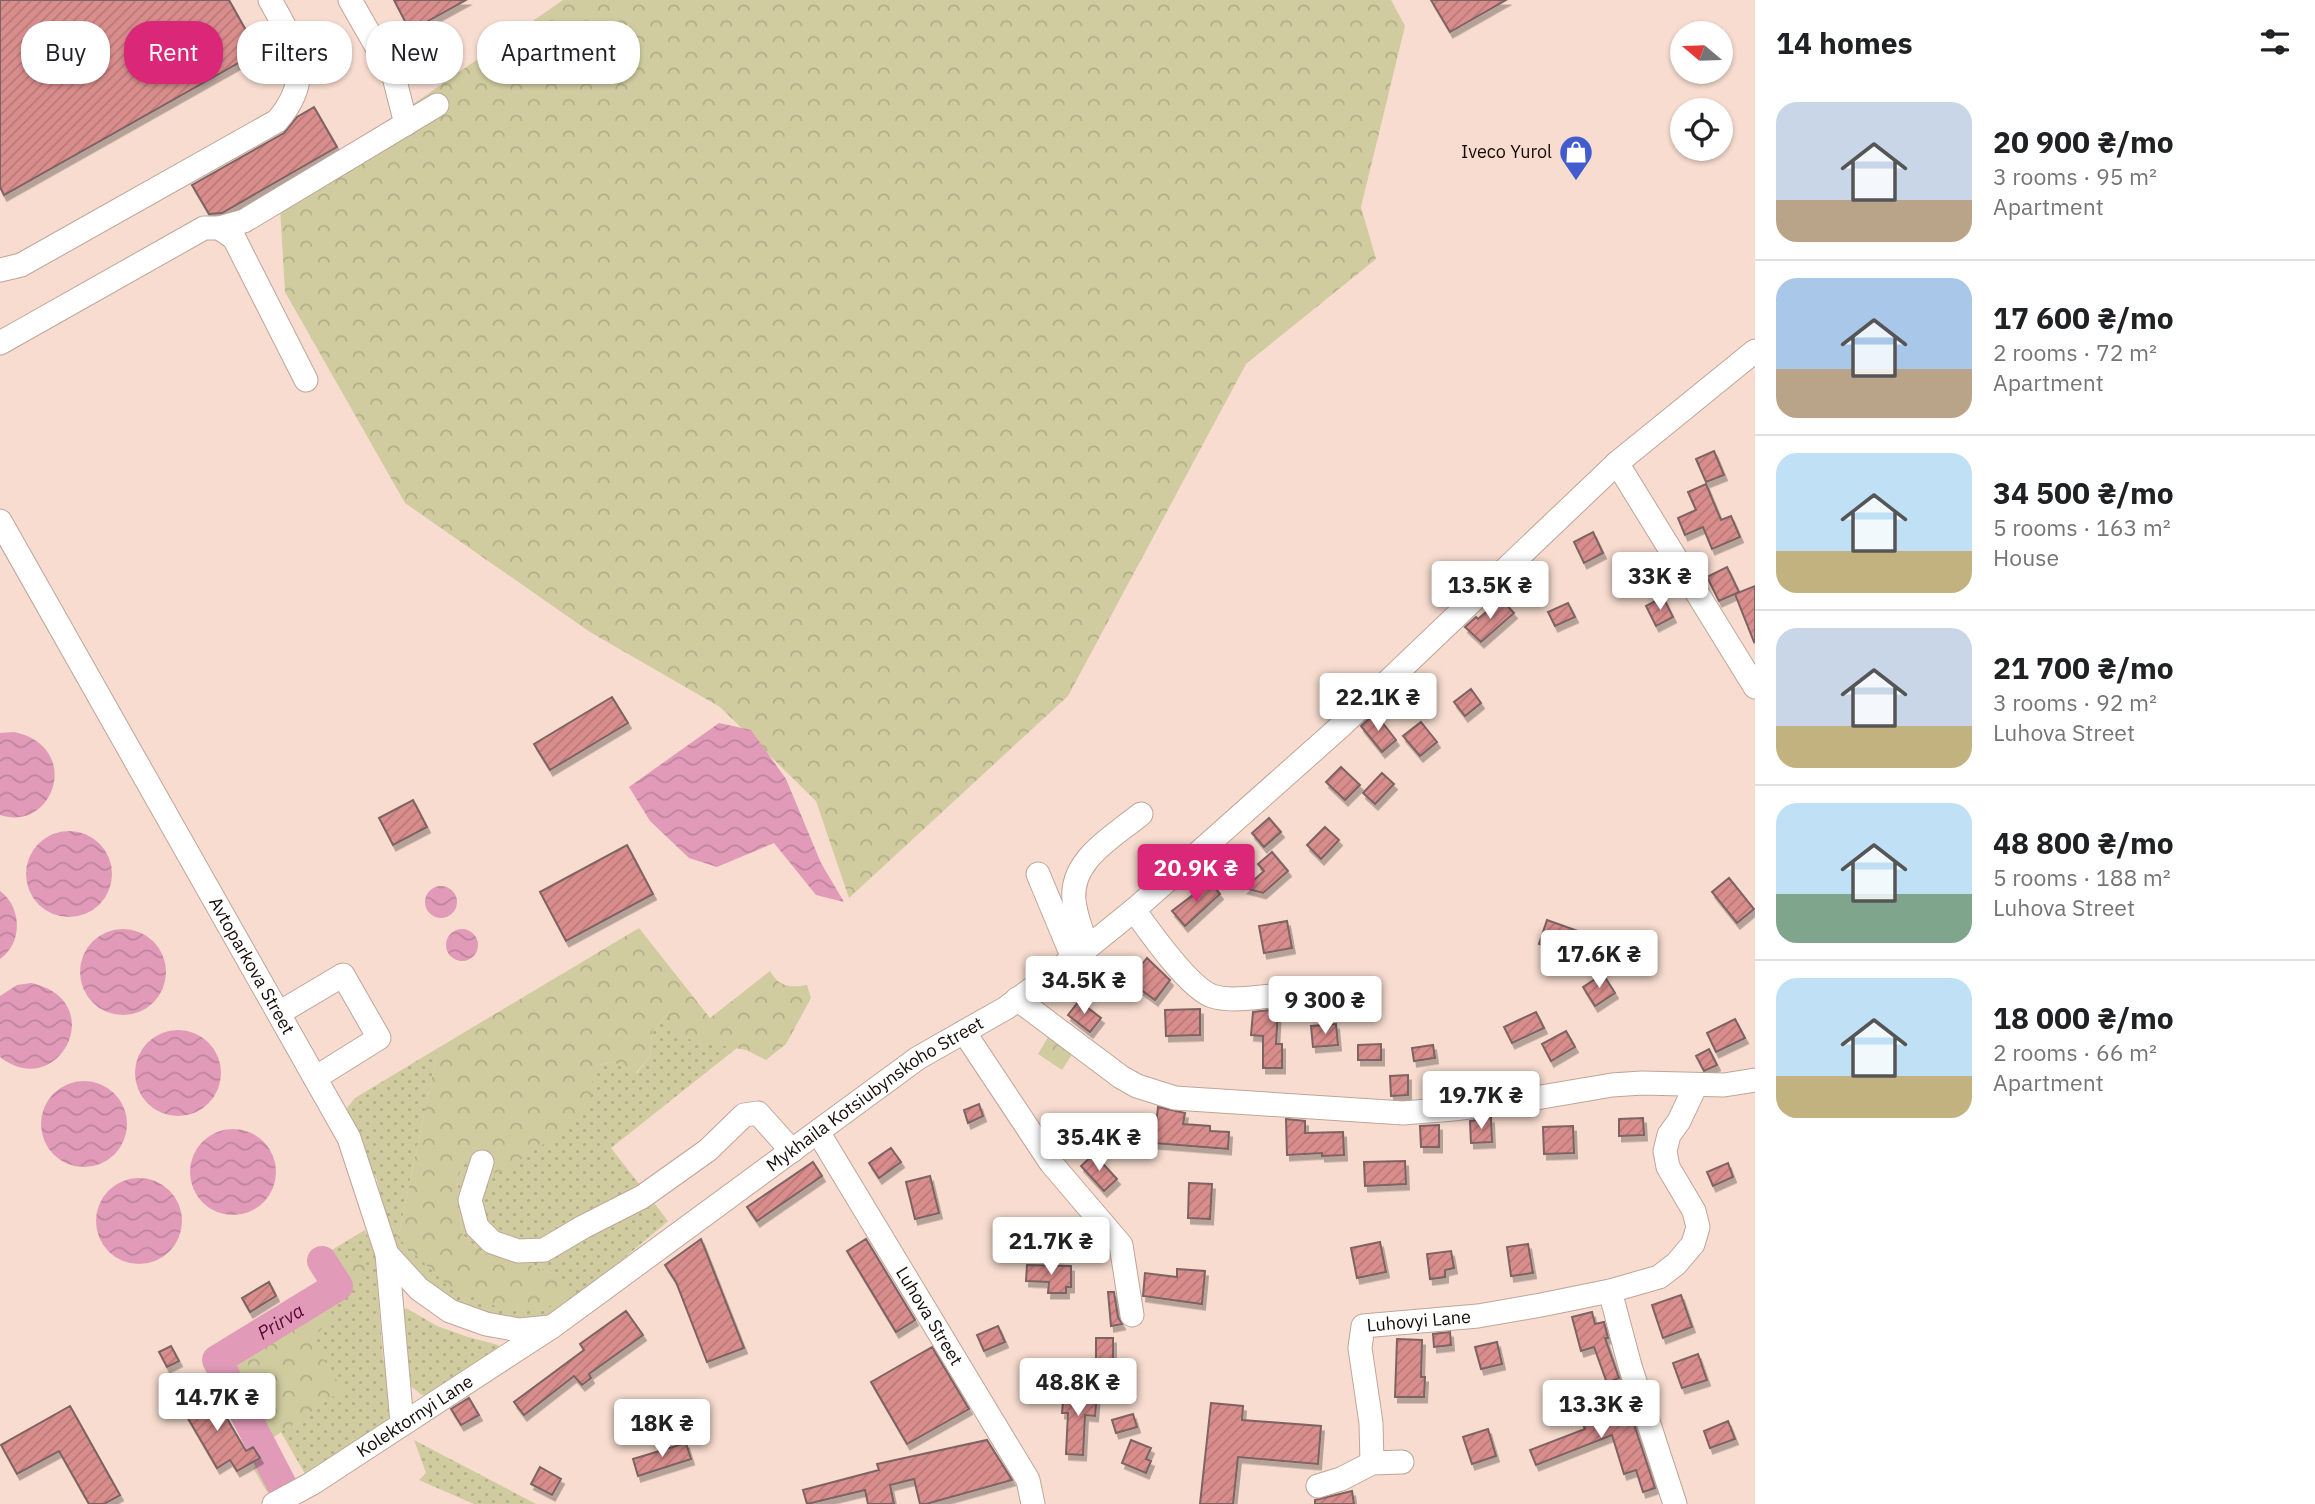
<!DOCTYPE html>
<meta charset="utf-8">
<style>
body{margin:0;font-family:"IBM Plex Sans",sans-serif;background:#f6f6f6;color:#202124;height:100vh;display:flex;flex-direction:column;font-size:26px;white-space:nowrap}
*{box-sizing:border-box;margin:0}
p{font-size:23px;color:#757577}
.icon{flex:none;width:38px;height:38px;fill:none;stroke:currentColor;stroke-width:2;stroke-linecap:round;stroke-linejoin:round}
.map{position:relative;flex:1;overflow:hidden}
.details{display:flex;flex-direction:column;background:#fff;width:560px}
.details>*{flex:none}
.banner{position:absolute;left:21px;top:21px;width:665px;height:63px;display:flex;gap:14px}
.needle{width:46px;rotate:289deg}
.controls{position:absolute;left:1670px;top:21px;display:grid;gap:14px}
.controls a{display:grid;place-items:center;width:63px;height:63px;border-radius:50%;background:#fff;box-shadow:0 2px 5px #0004;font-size:35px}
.price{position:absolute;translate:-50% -60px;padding:0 16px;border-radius:7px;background:#fff;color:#222;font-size:23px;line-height:46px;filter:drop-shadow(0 2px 4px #0008)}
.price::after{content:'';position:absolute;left:50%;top:42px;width:21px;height:16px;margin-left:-10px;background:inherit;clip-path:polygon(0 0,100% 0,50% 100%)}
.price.active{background:#db2777;color:#fff}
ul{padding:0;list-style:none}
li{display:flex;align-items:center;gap:21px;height:175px;padding:0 21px}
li+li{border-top:2px solid #e0e0e0}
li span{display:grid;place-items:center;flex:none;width:196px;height:140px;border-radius:21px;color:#555}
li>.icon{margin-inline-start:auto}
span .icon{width:84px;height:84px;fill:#fffc;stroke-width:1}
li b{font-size:30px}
h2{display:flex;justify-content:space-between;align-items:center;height:84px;padding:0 21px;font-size:30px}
.tag{padding:0 24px;border-radius:28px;background:#fff;box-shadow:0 2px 5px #0004;font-size:24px;line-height:63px}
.tag.active{background:#db2777;color:#fff}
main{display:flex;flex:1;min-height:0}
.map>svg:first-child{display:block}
.grass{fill:url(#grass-dots)}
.forest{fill:url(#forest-crowns)}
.water{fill:url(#water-waves)}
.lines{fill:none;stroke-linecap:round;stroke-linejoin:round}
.river{stroke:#e19bb9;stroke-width:30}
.building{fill:url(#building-hatch);stroke:#7d6362;stroke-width:2;filter:url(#shadow)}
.minor-casing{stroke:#bfa599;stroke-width:25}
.minor{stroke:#fff;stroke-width:23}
.labels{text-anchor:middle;stroke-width:5;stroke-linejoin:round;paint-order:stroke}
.poi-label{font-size:18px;fill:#150c08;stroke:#f7dccf;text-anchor:end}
.street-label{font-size:18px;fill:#150c08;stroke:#f7dccf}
.water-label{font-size:19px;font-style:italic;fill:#580435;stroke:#f7dccf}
</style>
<main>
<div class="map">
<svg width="1755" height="1504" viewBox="0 0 1755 1504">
<defs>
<pattern id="grass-dots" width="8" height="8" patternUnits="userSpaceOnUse" patternTransform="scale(1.75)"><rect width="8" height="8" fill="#d0cca0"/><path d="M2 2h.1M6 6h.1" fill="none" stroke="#b2ae88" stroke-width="1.8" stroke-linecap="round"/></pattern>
<pattern id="forest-crowns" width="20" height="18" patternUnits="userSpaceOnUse" patternTransform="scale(1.75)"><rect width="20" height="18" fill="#d0cca0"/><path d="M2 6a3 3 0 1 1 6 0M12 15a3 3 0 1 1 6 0" fill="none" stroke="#b2ae88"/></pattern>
<pattern id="water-waves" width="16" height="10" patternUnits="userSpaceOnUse" patternTransform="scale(1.75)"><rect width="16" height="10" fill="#e19bb9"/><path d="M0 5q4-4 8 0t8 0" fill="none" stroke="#c0849e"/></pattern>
<pattern id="building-hatch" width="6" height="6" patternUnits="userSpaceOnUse" patternTransform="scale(1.75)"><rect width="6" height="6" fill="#d98e8d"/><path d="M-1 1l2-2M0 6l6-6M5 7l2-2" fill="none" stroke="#b97978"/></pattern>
<filter id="shadow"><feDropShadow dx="3" dy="5.5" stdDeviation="0" flood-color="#0004"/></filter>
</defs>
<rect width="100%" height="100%" fill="#f7dccf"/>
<!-- grass -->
<path class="grass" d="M668,1014L720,1044L737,1048L611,1148L668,1221L552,1319L504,1322L444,1298L402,1262L389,1235L377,1180L343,1113L355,1098L438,1048L398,1238L558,1275L534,1267L508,1253L483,1254L462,1234L457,1180L466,1153L482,1151L494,1157L492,1174L594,1066L613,1062L637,1073L650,1056L652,1031Z
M365,1230L375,1253L383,1358L391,1395L388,1424L308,1479L230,1344L343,1273L330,1251Z
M406,1308L437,1326L468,1337L498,1345L501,1350L437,1396L422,1395L408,1384L400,1313Z
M414,1440L536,1504H474L419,1480L426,1473Z"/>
<!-- forest -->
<path class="forest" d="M563,0H1391L1405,26L1361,207L1376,259L1246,364L1068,696L849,898L816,801L720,707L590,632L405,503L285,292L279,190L347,150Z
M639,928L710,1018L770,971C779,987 790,988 807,985L811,998L786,1044L766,1060L746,1050L682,1038L667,1015L652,1031L650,1056L636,1073L613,1062L594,1066L590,1109C566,1127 518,1167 491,1174L494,1157L482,1151L466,1154L457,1180L462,1234L483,1254L508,1253L534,1267L558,1275L570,1293L548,1307L500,1308L449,1287L398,1238L438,1048Z
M1048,1037L1073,1053L1062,1070L1038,1054Z
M357,1254L368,1273L325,1313L331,1319L311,1340L343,1390L271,1439L290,1480L267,1492L253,1468L264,1462L254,1443L247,1448L207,1366Z"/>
<!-- water -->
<path class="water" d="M719,723L751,730L786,779L821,863L844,902L816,895L774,843L717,867L689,858L650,821L629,787Z
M14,732C84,747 53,833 0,815V733Z
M26 874a43 43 0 1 1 86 0a43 43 0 1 1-86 0Z
M425 902a16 16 0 1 1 32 0a16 16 0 1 1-32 0Z
M0,891C22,907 23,943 0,959Z
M446 945a16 16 0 1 1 32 0a16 16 0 1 1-32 0Z
M80 972a43 43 0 1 1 86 0a43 43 0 1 1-86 0Z
M31,983C111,1000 59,1103 0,1057V996L17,985Z
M135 1073a43 43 0 1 1 86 0a43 43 0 1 1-86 0Z
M41 1124a43 43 0 1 1 86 0a43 43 0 1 1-86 0Z
M190 1172a43 43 0 1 1 86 0a43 43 0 1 1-86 0Z
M96 1221a43 43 0 1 1 86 0a43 43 0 1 1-86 0Z"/>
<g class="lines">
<!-- river -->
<path class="river" id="s1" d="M286,1493L217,1360L338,1286L322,1261"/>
</g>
<!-- building -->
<path class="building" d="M0,0H229L258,52L4,195L0,187Z
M394,0H466L410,31Z
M1431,0H1506L1450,32Z
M314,107L337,147L222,213L209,214L192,185L284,133L297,117Z
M1714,451L1724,475L1706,482L1696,459Z
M1706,484L1721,520L1731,516L1740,537L1712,549L1703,527L1685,535L1678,518L1696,510L1688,492Z
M1593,532L1603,553L1584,563L1574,542Z
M1727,567L1739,592L1719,601L1707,577Z
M1755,586V641L1754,642L1735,594Z
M1663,597L1673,617L1656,626L1646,606Z
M1501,599L1514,613L1481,642L1465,627L1476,617L1478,619Z
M1568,603L1575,617L1555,626L1548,612Z
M1471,689L1481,703L1465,716L1454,702Z
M612,697L628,723L550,770L534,744Z
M1375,713L1396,740L1382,752L1361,726Z
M1421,722L1437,742L1420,756L1403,736Z
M1341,767L1360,785L1345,800L1326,782Z
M1382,773L1394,784L1375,804L1363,793Z
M413,800L427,827L393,845L379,818Z
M1269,818L1281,832L1264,847L1252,833Z
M1325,827L1339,840L1321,859L1307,845Z
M627,845L653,894L566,941L540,892Z
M1272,852L1288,871L1263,893L1245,888L1264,871L1258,864Z
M1729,878L1754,909L1737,923L1712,892Z
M1210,882L1220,894L1185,926L1172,911Z
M1547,920L1578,931L1569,955L1539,944Z
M1287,921L1292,948L1264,953L1259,926Z
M1096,958L1109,974L1089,991L1076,974Z
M1147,958L1170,980L1155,1000L1129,981Z
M1603,974L1615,993L1595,1006L1583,987Z
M1079,1001L1101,1018L1090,1032L1068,1015Z
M1200,1009V1035L1166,1036L1165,1010Z
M1278,1009L1276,1044H1282V1068H1263V1036L1251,1035L1253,1012Z
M1536,1012L1544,1028L1512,1043L1504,1027Z
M1735,1019L1745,1038L1716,1052L1707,1033Z
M1336,1024L1338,1045L1313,1047L1311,1026Z
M1566,1031L1575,1047L1551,1061L1542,1044Z
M1381,1044V1060H1358V1045Z
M1433,1045L1435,1058L1414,1061L1412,1048Z
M1709,1049L1717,1065L1704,1071L1696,1056Z
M1408,1075V1095L1391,1096L1390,1076Z
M979,1104L983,1116L968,1123L964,1110Z
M1158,1107L1185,1113L1183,1124L1210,1126V1131L1229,1132L1228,1149L1154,1143Z
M1491,1118L1492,1142L1471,1143L1470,1121Z
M1643,1118L1644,1135L1619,1136V1119Z
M1286,1119L1305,1121V1133L1343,1132L1344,1155L1322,1156V1153L1287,1155Z
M1439,1125V1147H1421L1420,1126Z
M1573,1126L1574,1153L1544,1154L1543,1127Z
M891,1148L901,1162L879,1178L869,1163Z
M1094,1154L1117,1179L1104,1191L1081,1166Z
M1405,1161L1406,1184L1365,1186L1364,1162Z
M813,1162L822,1176L757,1221L747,1207Z
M1728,1163L1733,1177L1713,1186L1707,1172Z
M930,1176L939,1213L915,1219L906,1182Z
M1189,1183L1212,1184L1210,1219L1188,1218Z
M1072,1222L1085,1225L1088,1228L1084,1250L1068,1247Z
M701,1239L744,1348L707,1362L676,1282L665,1265Z
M866,1239L915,1320L896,1332L847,1251Z
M1380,1242L1386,1272L1357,1278L1351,1248Z
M1528,1244L1533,1273L1511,1276L1507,1247Z
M1451,1251L1454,1268L1445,1270V1277L1430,1279L1427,1254Z
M1027,1265L1071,1266V1287H1066V1293H1048L1049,1282L1026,1281Z
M1177,1269L1205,1271L1202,1304L1143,1296L1145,1273L1177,1277Z
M269,1282L276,1296L250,1312L242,1298Z
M1108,1292H1114L1118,1317L1122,1324L1111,1326Z
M1681,1295L1692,1327L1663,1338L1652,1305Z
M626,1311L643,1335L589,1374L591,1378L582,1385L574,1376L524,1415L514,1402L584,1350L580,1344Z
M1592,1312L1595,1324L1604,1322L1608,1338H1605L1619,1378L1607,1383L1594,1347L1581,1351L1572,1317Z
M998,1326L1005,1342L984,1351L977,1335Z
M1450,1332L1451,1345L1434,1347L1433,1334Z
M1096,1338H1113V1370H1096Z
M1397,1339L1422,1340L1421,1377H1425L1424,1397H1395Z
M1497,1342L1502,1364L1481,1369L1475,1347Z
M171,1346L179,1361L167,1367L159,1352Z
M932,1347L969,1409L907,1444L871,1382Z
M1698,1354L1707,1380L1682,1388L1673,1363Z
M1581,1385L1597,1425L1630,1412L1655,1488L1643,1492L1636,1470L1624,1474L1612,1435L1536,1465L1530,1450L1585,1429L1568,1390Z
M1064,1390L1097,1393L1095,1416L1085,1415L1083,1455L1066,1454L1068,1413H1062Z
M212,1393L246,1451L253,1447L260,1458L237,1471L230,1460L217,1468L179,1403L191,1397L194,1403Z
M469,1398L479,1415L461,1425L451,1409Z
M1211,1403L1243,1406L1242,1420L1321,1426L1318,1464L1238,1457L1233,1504H1200Z
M70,1406L120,1495L104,1504H89L59,1451L17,1474L1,1445Z
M1133,1414L1137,1427L1116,1433L1112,1420Z
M1728,1421L1735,1439L1710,1448L1704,1431Z
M1488,1429L1496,1456L1472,1464L1463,1437Z
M987,1440L1012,1480L926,1504H920L914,1479L890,1485L894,1504H868L865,1490L807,1504L803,1490L879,1470L877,1464Z
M1131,1440L1151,1448L1146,1459L1151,1461L1146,1473L1122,1463Z
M686,1443L691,1459L638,1476L633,1459Z
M540,1467L561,1479L552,1495L531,1484Z
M1352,1491L1354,1504H1315V1500Z"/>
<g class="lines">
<!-- minor casing -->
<g class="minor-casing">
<g id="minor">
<path d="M350,0L394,77L406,124"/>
<path d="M219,228L244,221L437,105"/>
<path d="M0,270L21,265L277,121C316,76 295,45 270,0"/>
<path d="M0,343L204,228H219L234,238L306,380"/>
<path d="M1617,463L1755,687"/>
<path id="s2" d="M0,521L349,1138L387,1254L419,1289L450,1311L486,1324L519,1330L550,1327"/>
<path d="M1038,874L1073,958"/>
<path d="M1134,910C1150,932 1188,987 1212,996C1230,1002 1255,997 1273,996"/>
<path d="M1087,948C1083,933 1075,916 1074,900C1070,860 1113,837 1141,814"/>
<path d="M1017,999L1121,1077L1137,1086L1175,1098L1403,1113L1453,1109L1518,1101L1612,1085L1642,1083L1724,1085L1755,1080"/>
<path d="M279,1013L343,975L379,1038L315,1078"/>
<path d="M964,1032L1051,1163L1121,1245L1132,1315"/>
<path id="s3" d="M818,1132L1028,1480L1033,1504"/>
<path d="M482,1162L470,1200L477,1227L492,1242L518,1251L544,1250L583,1227L642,1197L708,1150L744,1115L758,1113L792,1151"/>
<path d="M387,1254L402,1423"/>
<path d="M1610,1291L1630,1366L1675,1504"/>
<path id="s4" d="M1372,1463L1371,1423L1360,1348L1363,1326L1478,1316L1541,1305L1610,1291L1659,1277L1676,1264L1693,1244L1698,1227L1694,1211L1668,1167L1665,1151L1669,1135L1679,1121L1696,1085"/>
<path d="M1318,1486L1341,1479L1372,1463L1402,1462"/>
<path id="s5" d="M274,1504L311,1484L553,1326L918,1058L1006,1008L1087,948L1134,910L1341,726L1617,463L1755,351"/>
</g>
</g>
<!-- minor -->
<use href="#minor" class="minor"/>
</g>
<!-- icons -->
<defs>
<g id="shop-pin" transform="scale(1.75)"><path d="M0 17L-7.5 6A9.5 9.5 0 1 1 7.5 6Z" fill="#425ccf" stroke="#f7dccf"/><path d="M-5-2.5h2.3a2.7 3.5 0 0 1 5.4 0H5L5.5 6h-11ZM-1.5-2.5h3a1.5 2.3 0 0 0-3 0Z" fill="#fff"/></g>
</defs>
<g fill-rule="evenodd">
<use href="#shop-pin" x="1576" y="152"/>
</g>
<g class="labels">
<!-- poi labels -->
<g class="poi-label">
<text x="1552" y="158">Iveco Yurol</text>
</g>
<!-- street labels -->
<g class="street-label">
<text dy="6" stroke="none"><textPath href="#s2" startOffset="511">Avtoparkova Street</textPath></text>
<text dy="6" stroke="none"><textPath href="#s5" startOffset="728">Mykhaila Kotsiubynskoho Street</textPath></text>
<text dy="6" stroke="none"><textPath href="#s3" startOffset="215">Luhova Street</textPath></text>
<text dy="6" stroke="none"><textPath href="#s4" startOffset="194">Luhovyi Lane</textPath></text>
<text dy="6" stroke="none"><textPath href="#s5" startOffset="166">Kolektornyi Lane</textPath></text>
</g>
<!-- water labels -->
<g class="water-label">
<text dy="7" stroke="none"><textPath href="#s1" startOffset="224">Prirva</textPath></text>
</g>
</g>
</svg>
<div class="controls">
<a><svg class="needle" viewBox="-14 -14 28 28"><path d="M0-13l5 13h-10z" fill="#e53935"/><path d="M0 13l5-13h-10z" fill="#757577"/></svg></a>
<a><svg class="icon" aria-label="locate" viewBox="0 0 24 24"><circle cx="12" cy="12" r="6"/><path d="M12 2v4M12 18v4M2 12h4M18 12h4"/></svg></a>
</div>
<b class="price" style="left:1660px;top:612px">33K ₴</b>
<b class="price" style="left:1490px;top:621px">13.5K ₴</b>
<b class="price" style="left:1378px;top:733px">22.1K ₴</b>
<b class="price active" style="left:1196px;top:904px">20.9K ₴</b>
<b class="price" style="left:1599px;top:990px">17.6K ₴</b>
<b class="price" style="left:1084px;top:1016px">34.5K ₴</b>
<b class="price" style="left:1325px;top:1036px">9 300 ₴</b>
<b class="price" style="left:1481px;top:1131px">19.7K ₴</b>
<b class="price" style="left:1099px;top:1173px">35.4K ₴</b>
<b class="price" style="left:1051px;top:1277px">21.7K ₴</b>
<b class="price" style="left:1078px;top:1418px">48.8K ₴</b>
<b class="price" style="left:217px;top:1433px">14.7K ₴</b>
<b class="price" style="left:1601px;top:1440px">13.3K ₴</b>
<b class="price" style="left:662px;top:1459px">18K ₴</b>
<div class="banner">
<a class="tag">Buy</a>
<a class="tag active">Rent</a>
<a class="tag">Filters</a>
<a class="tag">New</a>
<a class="tag">Apartment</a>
</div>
</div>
<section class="details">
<h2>14 homes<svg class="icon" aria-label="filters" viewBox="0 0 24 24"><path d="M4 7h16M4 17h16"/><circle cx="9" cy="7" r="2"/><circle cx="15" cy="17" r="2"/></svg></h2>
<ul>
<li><span style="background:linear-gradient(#c9d6e8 70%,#b9a48a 0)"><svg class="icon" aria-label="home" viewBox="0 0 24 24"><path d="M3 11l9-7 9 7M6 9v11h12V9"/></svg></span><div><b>20 900 ₴/mo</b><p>3 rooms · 95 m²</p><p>Apartment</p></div></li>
<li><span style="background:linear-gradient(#a9c7e8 65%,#b9a48a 0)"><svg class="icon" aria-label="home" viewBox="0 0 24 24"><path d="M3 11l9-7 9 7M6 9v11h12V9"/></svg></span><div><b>17 600 ₴/mo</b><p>2 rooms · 72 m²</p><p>Apartment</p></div></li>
<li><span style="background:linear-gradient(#bfe0f5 70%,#c2b280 0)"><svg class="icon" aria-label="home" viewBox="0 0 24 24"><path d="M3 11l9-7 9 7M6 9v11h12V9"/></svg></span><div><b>34 500 ₴/mo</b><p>5 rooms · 163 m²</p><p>House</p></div></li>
<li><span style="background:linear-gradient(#c9d6e8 70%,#c2b280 0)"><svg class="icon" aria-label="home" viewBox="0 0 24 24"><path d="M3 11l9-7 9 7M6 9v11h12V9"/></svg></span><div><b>21 700 ₴/mo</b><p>3 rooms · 92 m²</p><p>Luhova Street</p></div></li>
<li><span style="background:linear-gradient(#bfe0f5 65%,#7fa58c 0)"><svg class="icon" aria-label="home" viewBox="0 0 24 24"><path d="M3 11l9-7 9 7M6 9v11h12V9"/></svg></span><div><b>48 800 ₴/mo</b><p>5 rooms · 188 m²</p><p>Luhova Street</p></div></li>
<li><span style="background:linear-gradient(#bfe0f5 70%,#c2b280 0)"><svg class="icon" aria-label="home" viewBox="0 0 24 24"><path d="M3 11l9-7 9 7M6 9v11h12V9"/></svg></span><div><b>18 000 ₴/mo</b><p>2 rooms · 66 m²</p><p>Apartment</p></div></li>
</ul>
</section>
</main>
